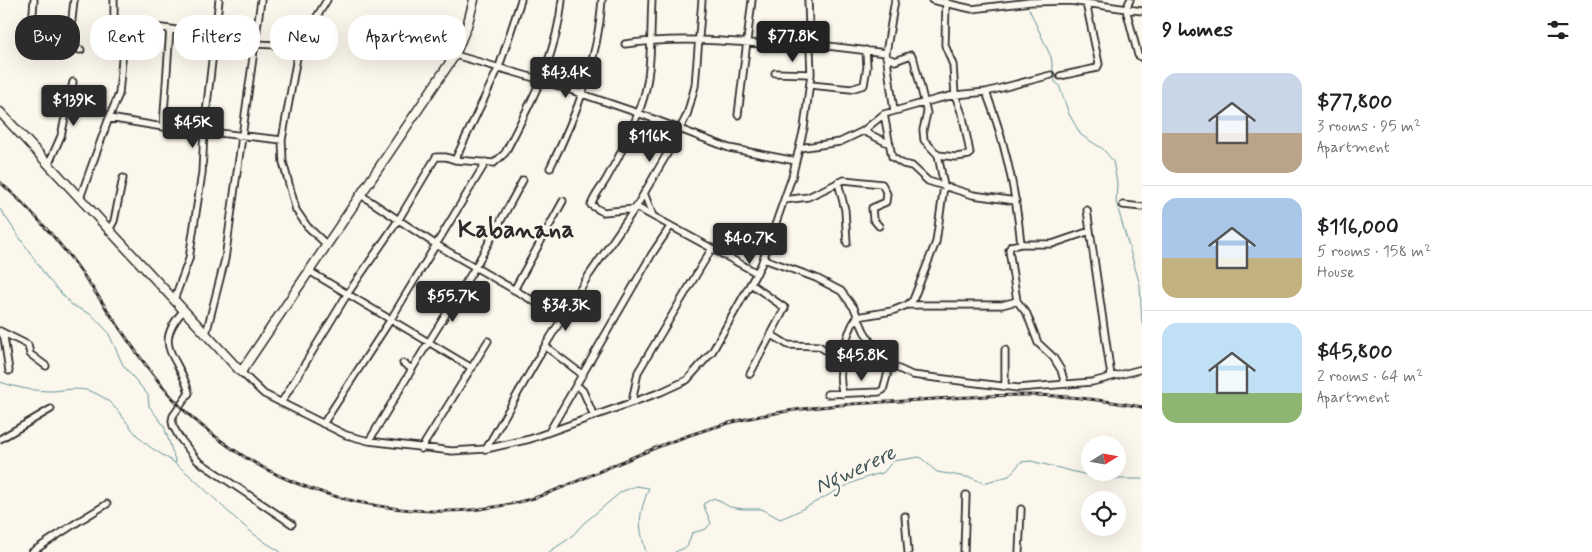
<!DOCTYPE html>
<meta charset="utf-8">
<style>
body{margin:0;font-family:Mynerve,sans-serif;background:#f6f6f6;color:#202124;height:100vh;display:flex;flex-direction:column;font-size:19px;white-space:nowrap}
*{box-sizing:border-box;margin:0}
p{font-size:16px;color:#757577}
.icon{flex:none;width:28px;height:28px;fill:none;stroke:currentColor;stroke-width:2;stroke-linecap:round;stroke-linejoin:round}
.map{position:relative;flex:1;overflow:hidden}
.panel{display:flex;flex-direction:column;background:#fff;width:450px}
.panel>*{flex:none}
.hud{position:absolute;left:15px;top:15px;width:475px;height:45px;display:flex;gap:10px}
.needle{width:32px;rotate:79deg}
.tools{position:absolute;left:1081px;top:436px;display:grid;gap:10px}
.tools a{display:grid;place-items:center;width:45px;height:45px;border-radius:50%;background:#fff;box-shadow:0 5px 20px #0002;font-size:25px}
.price{position:absolute;translate:-50% -42px;padding:0 11px;border-radius:5px;background:#2b2b2b;color:#fff;font-size:16px;line-height:32px;filter:drop-shadow(0 1px 2px #0008)}
.price::after{content:'';position:absolute;left:50%;top:30px;width:15px;height:11px;margin-left:-8px;background:inherit;clip-path:polygon(0 0,100% 0,50% 100%)}
.price.selected{background:#222;color:#fff}
ul{padding:0;list-style:none}
li{display:flex;align-items:center;gap:15px;height:125px;padding:0 20px}
li+li{border-top:1px solid #e0e0e0}
li span{display:grid;place-items:center;flex:none;width:140px;height:100px;border-radius:15px;color:#555}
li>.icon{margin-inline-start:auto}
span .icon{width:60px;height:60px;fill:#fffc;stroke-width:1}
li b{font-size:21px}
h2{display:flex;justify-content:space-between;align-items:center;height:60px;padding:0 20px;font-size:21px}
.pill{padding:0 18px;border-radius:20px;background:#fff;box-shadow:0 5px 20px #0002;font-size:18px;line-height:45px}
.pill.selected{background:#2b2b2b;color:#fff}
main{display:flex;flex:1;min-height:0}
.map>svg:first-child{display:block}
.lines{fill:none;stroke-linecap:round;stroke-linejoin:round}
.stream{stroke:#63929c;stroke-width:1}
.street-casing{stroke:#2b2b2b;stroke-width:9}
.secondary-casing{stroke:#2b2b2b;stroke-width:11}
.street{stroke:#fbf7ec;stroke-width:5.5}
.secondary{stroke:#fbf7ec;stroke-width:8}
.rail-casing{stroke:#2b2b2b;stroke-width:3}
.rail{stroke:#fbf7ec;stroke-width:1;stroke-dasharray:4;stroke-linecap:butt}
.labels{text-anchor:middle;stroke-width:5;stroke-linejoin:round;paint-order:stroke}
.water-label{font-size:21px;font-style:italic;fill:#42565a;stroke:#fbf7ec}
.district-label{font-size:25px;font-weight:bold;fill:#2b2b2b;stroke:#fbf7ec}
</style>
<main>
<div class="map">
<svg width="1142" height="552" viewBox="0 0 1142 552">
<rect width="100%" height="100%" fill="#fbf7ec"/>
<filter id="ink" filterUnits="userSpaceOnUse"><feTurbulence type="fractalNoise" baseFrequency=".02" numOctaves="2"/><feDisplacementMap in="SourceGraphic" scale="10" xChannelSelector="R" yChannelSelector="G"/><feConvolveMatrix kernelMatrix="1 2 1 2 8 2 1 2 1" color-interpolation-filters="sRGB"/></filter>
<g filter="url(#ink)">
<g class="lines">
<!-- stream -->
<path class="stream" d="M1029,9L1051,57L1055,82L1059,85L1069,114L1081,135L1103,149L1113,161L1117,183L1116,202L1140,285L1142,324
M0,209L48,279L72,305L92,315L108,332L123,365L148,395L149,406L164,426L176,463
M0,382C18,388 33,391 52,391C68,390 82,386 97,394C118,403 127,428 145,443C154,451 166,456 176,464C212,492 240,530 281,552
M549,552L570,538L584,523L621,492L636,486L649,488C638,516 638,524 646,552
M675,552L687,547L692,533L706,529L711,523L703,504L714,498L730,507L743,509H762L780,519C815,506 846,480 883,473L893,461L920,457L937,472L972,478L983,483L1009,476L1021,462L1031,461L1103,479H1142"/>
<!-- street casing -->
<g class="street-casing">
<path id="street" d="M74,0L69,48L81,50
M114,0V16L117,21L125,26L136,25L170,29L255,44L299,46
M932,0L972,9L1030,2L1070,1L1142,11
M1130,0L1126,9L1138,55L1142,58
M31,37L34,0
M625,44C687,35 749,43 811,48
M811,44L886,53
M455,55L541,80L638,113L729,148L796,161
M886,57L895,61L911,55L914,60L927,113L923,130L924,140L938,155L944,186L936,242L913,300L907,305
M775,73L811,74
M1060,76L1097,68L1099,64L1086,3
M810,85L851,89L864,85L867,67L866,50
M986,92C1005,141 1016,192 1021,244
M894,111L886,53L895,0
M884,114L892,157L903,164L912,166L928,181L973,195L1016,201
M738,115L752,0
M109,118L119,94L125,26
M163,127L170,29
M863,131L890,144
M799,148L840,142L863,131L884,114L937,99L955,95L986,92L1051,75
M938,155L956,157L969,155L970,153L963,117L955,95L953,65L945,45L946,1
M455,160L499,67L521,0
M49,163L61,136L73,82
M550,168C577,114 598,60 602,0
M838,182L845,210L847,243
M644,193L653,216
M361,195L435,244L563,318
M80,198L109,118L163,127L282,140
M784,200L808,197L844,180L882,184L887,194L886,202L872,208L873,219L879,226
M1123,205L1142,207
M636,207L757,273
M635,209L603,212L591,205C595,194 603,186 608,176C621,154 632,130 641,106C653,73 650,35 652,0
M1087,210L1111,376
M109,230L114,221L123,178
M327,245L307,226L296,210L283,162L282,140L299,46L327,0
M764,259L816,278L841,291L854,308L864,331L878,354L886,363L912,375L1018,388L1092,382L1142,369
M309,271L472,368
M514,290L563,201
M174,300L189,259L202,173L204,131L219,0
M1017,301L1009,250L1011,246L1021,244H1052L1090,231
M184,310C150,348 180,355 189,393L173,416L172,421L173,426L179,437L193,455L198,461L292,524
M0,331L28,345L30,354L46,366
M0,331L4,337L9,371
M206,334L225,259L261,0
M772,335L788,345L819,346L825,350L844,353
M545,346L583,375
M412,369L476,266L523,180
M241,372L264,394L346,435L369,441L452,451L486,449L530,439L661,392L687,380L712,352L761,265L792,177L804,128L811,74L808,0
M750,374L785,308L751,284
M577,385L583,391L594,416
M1005,387V350
M827,394L879,392L883,390L890,365
M843,394C836,373 845,334 857,317L892,311L907,305H1002L1017,301L1027,314L1038,343L1053,357L1061,370L1065,384
M632,402L638,372L711,250
M281,403L348,293L399,219L436,157H446L455,160L494,163L505,153C530,104 557,56 562,0
M323,424L391,319L486,162
M549,432L652,254L670,227
M0,439L51,409
M369,441L412,369L403,363
M421,449L488,341
M486,449L545,346L587,278L636,207L667,154L687,115L695,86L702,0
M905,516L908,552
M32,552L79,521L107,504
M964,552L966,495
M1019,552L1021,509"/>
</g>
<!-- secondary casing -->
<g class="secondary-casing">
<path id="secondary" d="M0,112L241,372L455,55L467,26L474,0"/>
</g>
<!-- street -->
<use href="#street" class="street"/>
<!-- secondary -->
<use href="#secondary" class="secondary"/>
<!-- rail casing -->
<g class="rail-casing">
<path id="rail" d="M0,182C26,205 49,230 71,258C107,306 137,360 179,405C193,420 217,438 234,450C317,506 436,527 534,498C565,488 594,473 624,461C668,442 712,425 760,416C813,405 867,403 921,400C956,398 991,395 1025,395C1064,395 1104,400 1142,407"/>
</g>
<!-- rail -->
<use href="#rail" class="rail"/>
</g>
</g>
<g class="labels">
<!-- water labels -->
<g class="water-label">
<text transform="translate(855 469) rotate(-25)" y="7">Ngwerere</text>
</g>
<!-- district labels -->
<g class="district-label">
<text x="516" y="237">Kabanana</text>
</g>
</g>
</svg>
<div class="tools">
<a><svg class="needle" viewBox="-14 -14 28 28"><path d="M0-13l5 13h-10z" fill="#e53935"/><path d="M0 13l5-13h-10z" fill="#757577"/></svg></a>
<a><svg class="icon" aria-label="locate" viewBox="0 0 24 24"><circle cx="12" cy="12" r="6"/><path d="M12 2v4M12 18v4M2 12h4M18 12h4"/></svg></a>
</div>
<b class="price selected" style="left:793px;top:63px">$77.8K</b>
<b class="price" style="left:566px;top:99px">$43.4K</b>
<b class="price" style="left:74px;top:127px">$139K</b>
<b class="price" style="left:193px;top:149px">$45K</b>
<b class="price" style="left:650px;top:163px">$116K</b>
<b class="price" style="left:750px;top:265px">$40.7K</b>
<b class="price" style="left:453px;top:323px">$55.7K</b>
<b class="price" style="left:566px;top:332px">$34.3K</b>
<b class="price" style="left:862px;top:382px">$45.8K</b>
<div class="hud">
<a class="pill selected">Buy</a>
<a class="pill">Rent</a>
<a class="pill">Filters</a>
<a class="pill">New</a>
<a class="pill">Apartment</a>
</div>
</div>
<section class="panel">
<h2>9 homes<svg class="icon" aria-label="filters" viewBox="0 0 24 24"><path d="M4 7h16M4 17h16"/><circle cx="9" cy="7" r="2"/><circle cx="15" cy="17" r="2"/></svg></h2>
<ul>
<li><span style="background:linear-gradient(#c9d6e8 60%,#b9a48a 0)"><svg class="icon" aria-label="home" viewBox="0 0 24 24"><path d="M3 11l9-7 9 7M6 9v11h12V9"/></svg></span><div><b>$77,800</b><p>3 rooms · 95 m²</p><p>Apartment</p></div></li>
<li><span style="background:linear-gradient(#a9c7e8 60%,#c2b280 0)"><svg class="icon" aria-label="home" viewBox="0 0 24 24"><path d="M3 11l9-7 9 7M6 9v11h12V9"/></svg></span><div><b>$116,000</b><p>5 rooms · 158 m²</p><p>House</p></div></li>
<li><span style="background:linear-gradient(#bfe0f5 70%,#8fb573 0)"><svg class="icon" aria-label="home" viewBox="0 0 24 24"><path d="M3 11l9-7 9 7M6 9v11h12V9"/></svg></span><div><b>$45,800</b><p>2 rooms · 64 m²</p><p>Apartment</p></div></li>
</ul>
</section>
</main>
